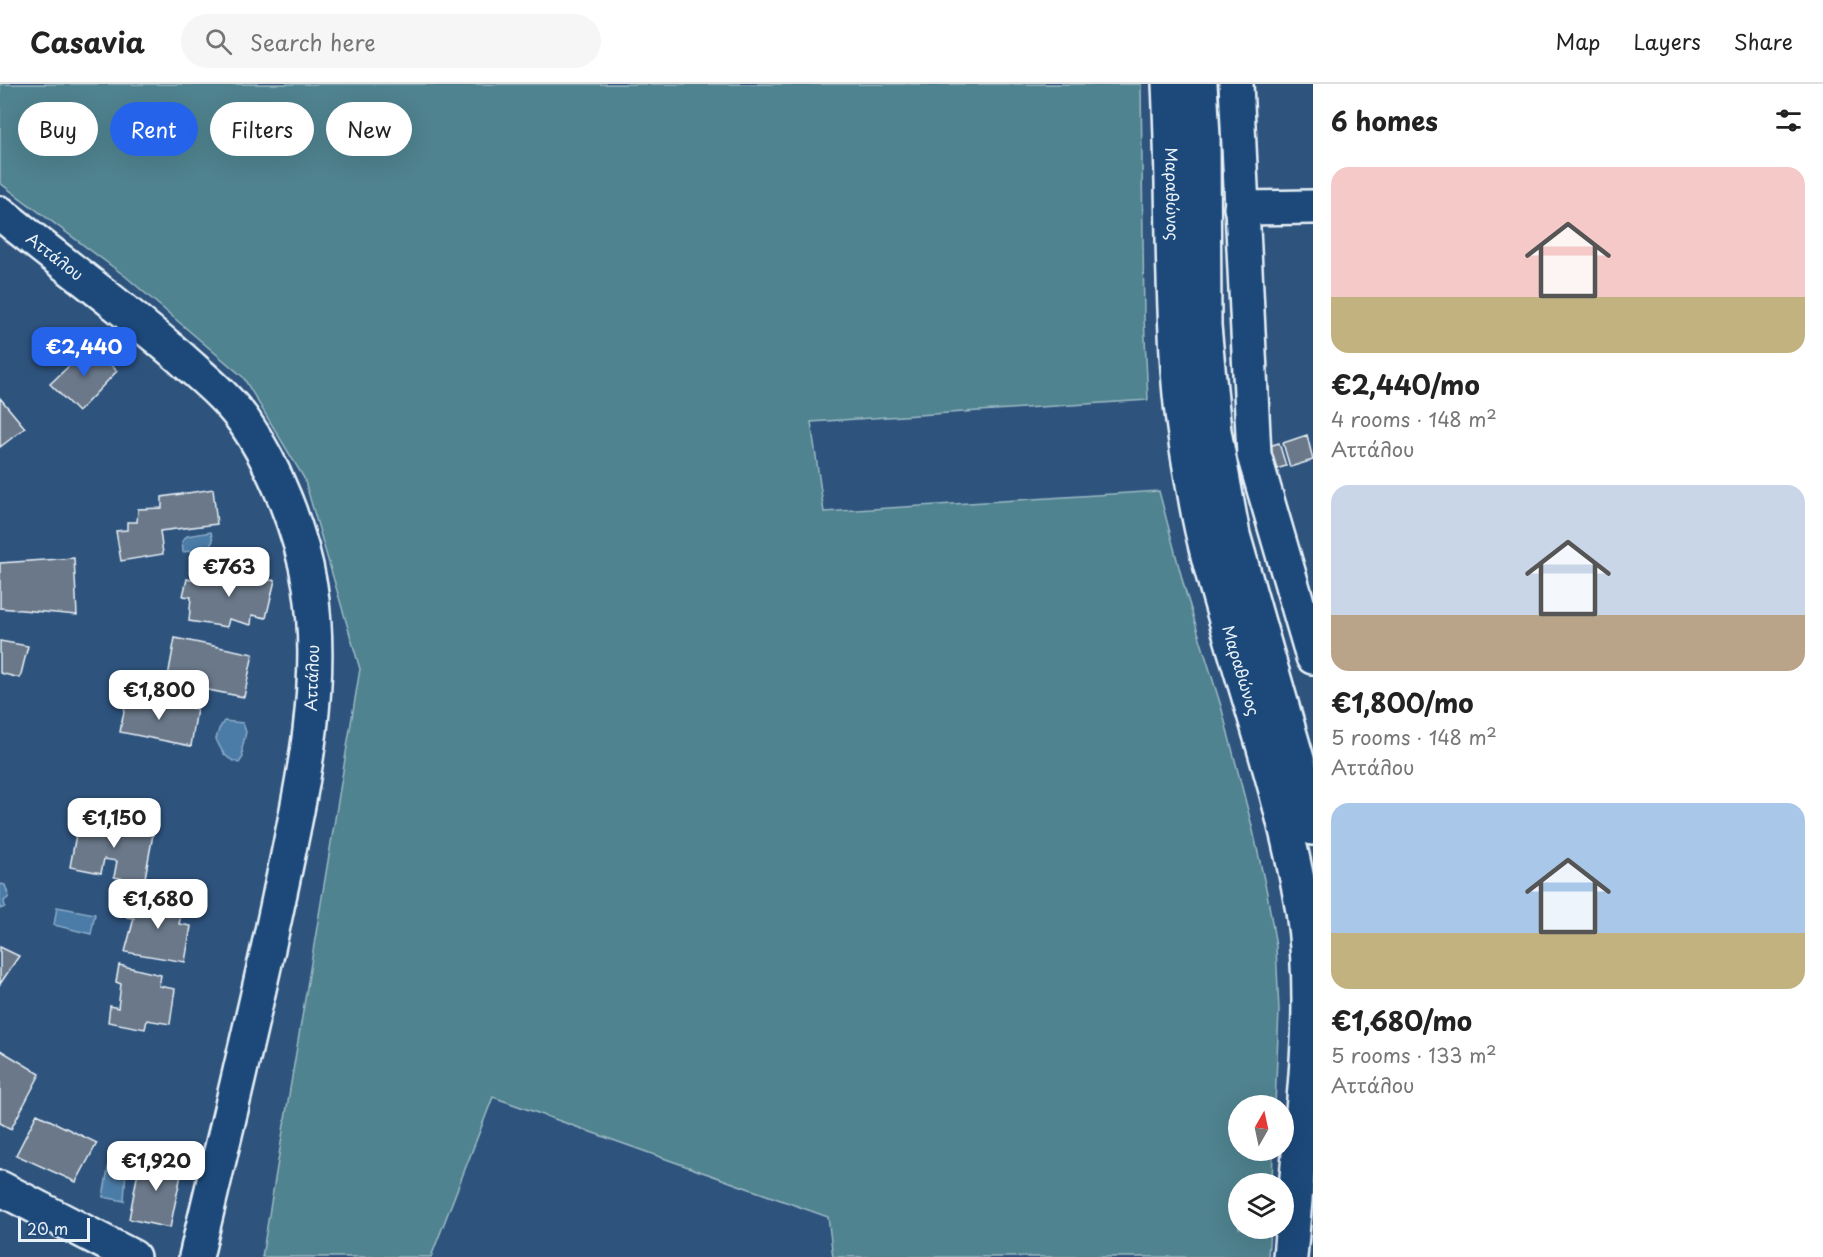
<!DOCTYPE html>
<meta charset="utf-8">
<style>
body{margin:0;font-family:"Playpen Sans",sans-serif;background:#f6f6f6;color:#222;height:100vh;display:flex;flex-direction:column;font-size:22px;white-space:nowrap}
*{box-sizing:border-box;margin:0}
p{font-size:20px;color:#767676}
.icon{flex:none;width:33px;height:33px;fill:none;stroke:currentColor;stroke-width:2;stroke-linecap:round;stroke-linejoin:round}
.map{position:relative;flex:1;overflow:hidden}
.panel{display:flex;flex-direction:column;background:#fff;width:510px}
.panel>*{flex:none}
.hud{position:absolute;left:18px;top:18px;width:570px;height:54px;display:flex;gap:12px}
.needle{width:39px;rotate:9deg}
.controls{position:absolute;left:1228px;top:1011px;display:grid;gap:12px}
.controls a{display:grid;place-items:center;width:66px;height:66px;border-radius:50%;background:#fff;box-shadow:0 6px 24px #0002;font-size:30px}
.scale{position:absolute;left:18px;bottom:15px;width:72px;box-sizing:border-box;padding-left:6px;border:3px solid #e8f1f8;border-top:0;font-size:16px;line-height:21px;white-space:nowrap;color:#e8f1f8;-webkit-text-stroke:4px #1f4a7a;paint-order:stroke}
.price{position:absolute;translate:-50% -51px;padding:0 14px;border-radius:12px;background:#fff;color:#222;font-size:20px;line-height:39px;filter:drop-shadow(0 2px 3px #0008)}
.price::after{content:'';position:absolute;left:50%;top:36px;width:18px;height:14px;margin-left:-9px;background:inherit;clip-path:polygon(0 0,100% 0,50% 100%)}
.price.current{background:#2563eb;color:#fff}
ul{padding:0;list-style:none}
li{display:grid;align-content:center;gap:12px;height:318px;padding:0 18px}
li span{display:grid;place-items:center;height:186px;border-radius:18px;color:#555}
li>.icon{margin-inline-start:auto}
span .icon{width:108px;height:108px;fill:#fffc;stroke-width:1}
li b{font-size:26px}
h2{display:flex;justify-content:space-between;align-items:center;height:72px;padding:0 18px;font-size:26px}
.pill{padding:0 21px;border-radius:27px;background:#fff;box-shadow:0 6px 24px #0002;font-size:21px;line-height:54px}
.pill.current{background:#2563eb;color:#fff}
header{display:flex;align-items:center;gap:36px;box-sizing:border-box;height:84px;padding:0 30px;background:#fff;border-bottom:2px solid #e0e0e0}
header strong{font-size:28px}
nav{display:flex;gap:33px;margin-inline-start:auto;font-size:21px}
.search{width:420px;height:54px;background:#f6f6f6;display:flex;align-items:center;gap:15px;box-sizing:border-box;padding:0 21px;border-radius:33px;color:#767676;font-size:22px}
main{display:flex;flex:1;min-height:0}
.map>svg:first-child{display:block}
.green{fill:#50838f;stroke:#9cbac4;stroke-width:1.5}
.water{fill:#4b7ca8;stroke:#8aabc8;stroke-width:1.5}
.building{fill:#6a7889;stroke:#e8f1f8;stroke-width:1.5}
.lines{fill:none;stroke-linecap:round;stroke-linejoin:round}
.minor-casing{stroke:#e8f1f8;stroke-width:38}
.major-casing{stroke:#e8f1f8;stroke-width:38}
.minor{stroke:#1f4a7a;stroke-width:33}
.major{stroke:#1f4a7a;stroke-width:33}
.labels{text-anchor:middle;stroke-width:4.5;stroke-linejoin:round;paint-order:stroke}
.street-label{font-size:16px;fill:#e8f1f8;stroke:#1f4a7a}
</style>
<header>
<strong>Casavia</strong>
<div class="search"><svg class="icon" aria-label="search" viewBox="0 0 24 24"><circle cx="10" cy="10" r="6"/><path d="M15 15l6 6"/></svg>Search here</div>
<nav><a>Map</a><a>Layers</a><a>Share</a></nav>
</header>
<main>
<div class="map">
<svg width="1313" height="1173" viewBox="0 0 1313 1173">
<rect width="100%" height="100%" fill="#2e537d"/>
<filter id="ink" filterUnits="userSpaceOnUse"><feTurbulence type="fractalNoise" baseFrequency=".0167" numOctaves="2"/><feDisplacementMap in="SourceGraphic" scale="12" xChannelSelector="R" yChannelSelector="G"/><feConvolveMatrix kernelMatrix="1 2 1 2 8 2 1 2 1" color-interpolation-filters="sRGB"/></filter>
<g filter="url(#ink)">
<!-- green -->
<path class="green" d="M0,0H1141L1144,233L1148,316L811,338L824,428L1159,407L1185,506L1221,622L1252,742L1267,809L1276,862L1279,927L1275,1021L1239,1022V1066L1273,1067L1272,1099L1239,1100V1144L1270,1145L1268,1173H833L828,1133L493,1013L431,1173H262L360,585L304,394L243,293L125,192L0,99Z"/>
<!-- water -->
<path class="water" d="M211,448L213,457L207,465L183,468L182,457L187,452Z
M224,637L243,639L246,648L242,665L243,673L239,679C225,675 222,668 216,655L219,645Z
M0,800L5,801L9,813L4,817L5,823L0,825Z
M57,823L95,830L91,850L54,841Z
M111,1068L127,1071L124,1117L103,1113Z"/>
<!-- building -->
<path class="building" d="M91,261L117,287L78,328L50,300Z
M0,314L25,344L0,363Z
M1307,351L1313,376L1290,383L1283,359Z
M1279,359L1286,382L1273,386L1266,363Z
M213,405L217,440L160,447L163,470L121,477L116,447L127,446V438H137L138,425L162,424V413Z
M74,474L77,531L0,524V479Z
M231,483L249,486L247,489L260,491L259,497L275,496L266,534L252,531L251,541L229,535L227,543L189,537L191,513L183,512L187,495L205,499L206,494L213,496L215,490L229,492Z
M175,554L253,570L244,613L167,598Z
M0,557L28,562L20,594L0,589Z
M127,612L197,625L191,662L120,648Z
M96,735L154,745L144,799L114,793L117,777L104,775L101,789L70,783L77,745L93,748Z
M132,812L183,822L179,840L191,842L185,878L125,868L134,834L127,833Z
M0,863L19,872L0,900Z
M119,881L161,891L159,902L175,905L170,940L147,936L145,945L108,938L110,922L118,924L121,900L116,898Z
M0,966L40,990L11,1045L0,1039Z
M37,1030L97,1059L76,1098L16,1071Z
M141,1072L183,1081L170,1144L129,1135Z"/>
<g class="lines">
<!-- minor casing -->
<g class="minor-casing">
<g id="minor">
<path d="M1236,0L1254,371L1313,573"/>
<path d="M1241,124L1313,123"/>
<path id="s1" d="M0,129C60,178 123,223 181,274C203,294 227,313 244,337C275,382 301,448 310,502C326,606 300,713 279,814C254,934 224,1053 196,1173"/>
<path d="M0,1104L133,1173"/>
</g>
</g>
<!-- major casing -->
<g class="major-casing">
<g id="major">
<path id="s2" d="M1169,0C1174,99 1171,199 1179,299C1182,336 1188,374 1195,411C1204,465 1220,515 1235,567C1261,653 1288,739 1303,827C1313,896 1309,967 1302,1036C1298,1082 1294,1127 1290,1173"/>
<path d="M1200,0L1203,53L1204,242L1214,347L1233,451L1299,682L1313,744"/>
</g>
</g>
<!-- minor -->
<use href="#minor" class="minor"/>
<!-- major -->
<use href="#major" class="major"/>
</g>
</g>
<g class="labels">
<!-- street labels -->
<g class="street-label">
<text dy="6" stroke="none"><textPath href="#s2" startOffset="110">Μαραθώνος</textPath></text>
<text dy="6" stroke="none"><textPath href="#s1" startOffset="70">Αττάλου</textPath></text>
<text dy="6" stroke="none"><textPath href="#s2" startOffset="594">Μαραθώνος</textPath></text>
<text transform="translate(312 594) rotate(-88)" y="6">Αττάλου</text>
</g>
</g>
</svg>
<div class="controls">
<a><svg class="needle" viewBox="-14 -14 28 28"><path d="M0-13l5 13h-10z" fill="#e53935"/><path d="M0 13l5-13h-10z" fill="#767676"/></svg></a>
<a><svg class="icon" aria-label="layers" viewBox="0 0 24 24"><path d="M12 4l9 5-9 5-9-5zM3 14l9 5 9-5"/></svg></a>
</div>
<div class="scale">20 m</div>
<b class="price current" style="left:84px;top:294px">€2,440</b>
<b class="price" style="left:229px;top:514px">€763</b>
<b class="price" style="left:159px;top:637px">€1,800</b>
<b class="price" style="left:114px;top:765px">€1,150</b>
<b class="price" style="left:158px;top:846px">€1,680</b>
<b class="price" style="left:156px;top:1108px">€1,920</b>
<div class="hud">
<a class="pill">Buy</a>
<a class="pill current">Rent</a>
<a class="pill">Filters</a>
<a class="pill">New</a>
</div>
</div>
<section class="panel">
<h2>6 homes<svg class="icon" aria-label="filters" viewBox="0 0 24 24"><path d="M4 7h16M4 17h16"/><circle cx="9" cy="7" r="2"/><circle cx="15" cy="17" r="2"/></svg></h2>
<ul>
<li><span style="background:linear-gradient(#f6c9c9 70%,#c2b280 0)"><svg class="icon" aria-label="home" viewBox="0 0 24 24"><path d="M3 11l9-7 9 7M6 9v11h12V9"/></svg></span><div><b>€2,440/mo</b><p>4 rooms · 148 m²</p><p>Αττάλου</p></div></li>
<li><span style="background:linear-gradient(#c9d6e8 70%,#b9a48a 0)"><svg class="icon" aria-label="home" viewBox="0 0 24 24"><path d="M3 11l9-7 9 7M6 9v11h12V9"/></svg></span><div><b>€1,800/mo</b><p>5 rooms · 148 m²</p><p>Αττάλου</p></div></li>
<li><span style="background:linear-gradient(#a9c7e8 70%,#c2b280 0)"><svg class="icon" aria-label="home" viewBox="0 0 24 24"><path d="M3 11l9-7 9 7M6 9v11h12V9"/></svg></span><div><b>€1,680/mo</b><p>5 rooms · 133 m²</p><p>Αττάλου</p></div></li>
</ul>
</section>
</main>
